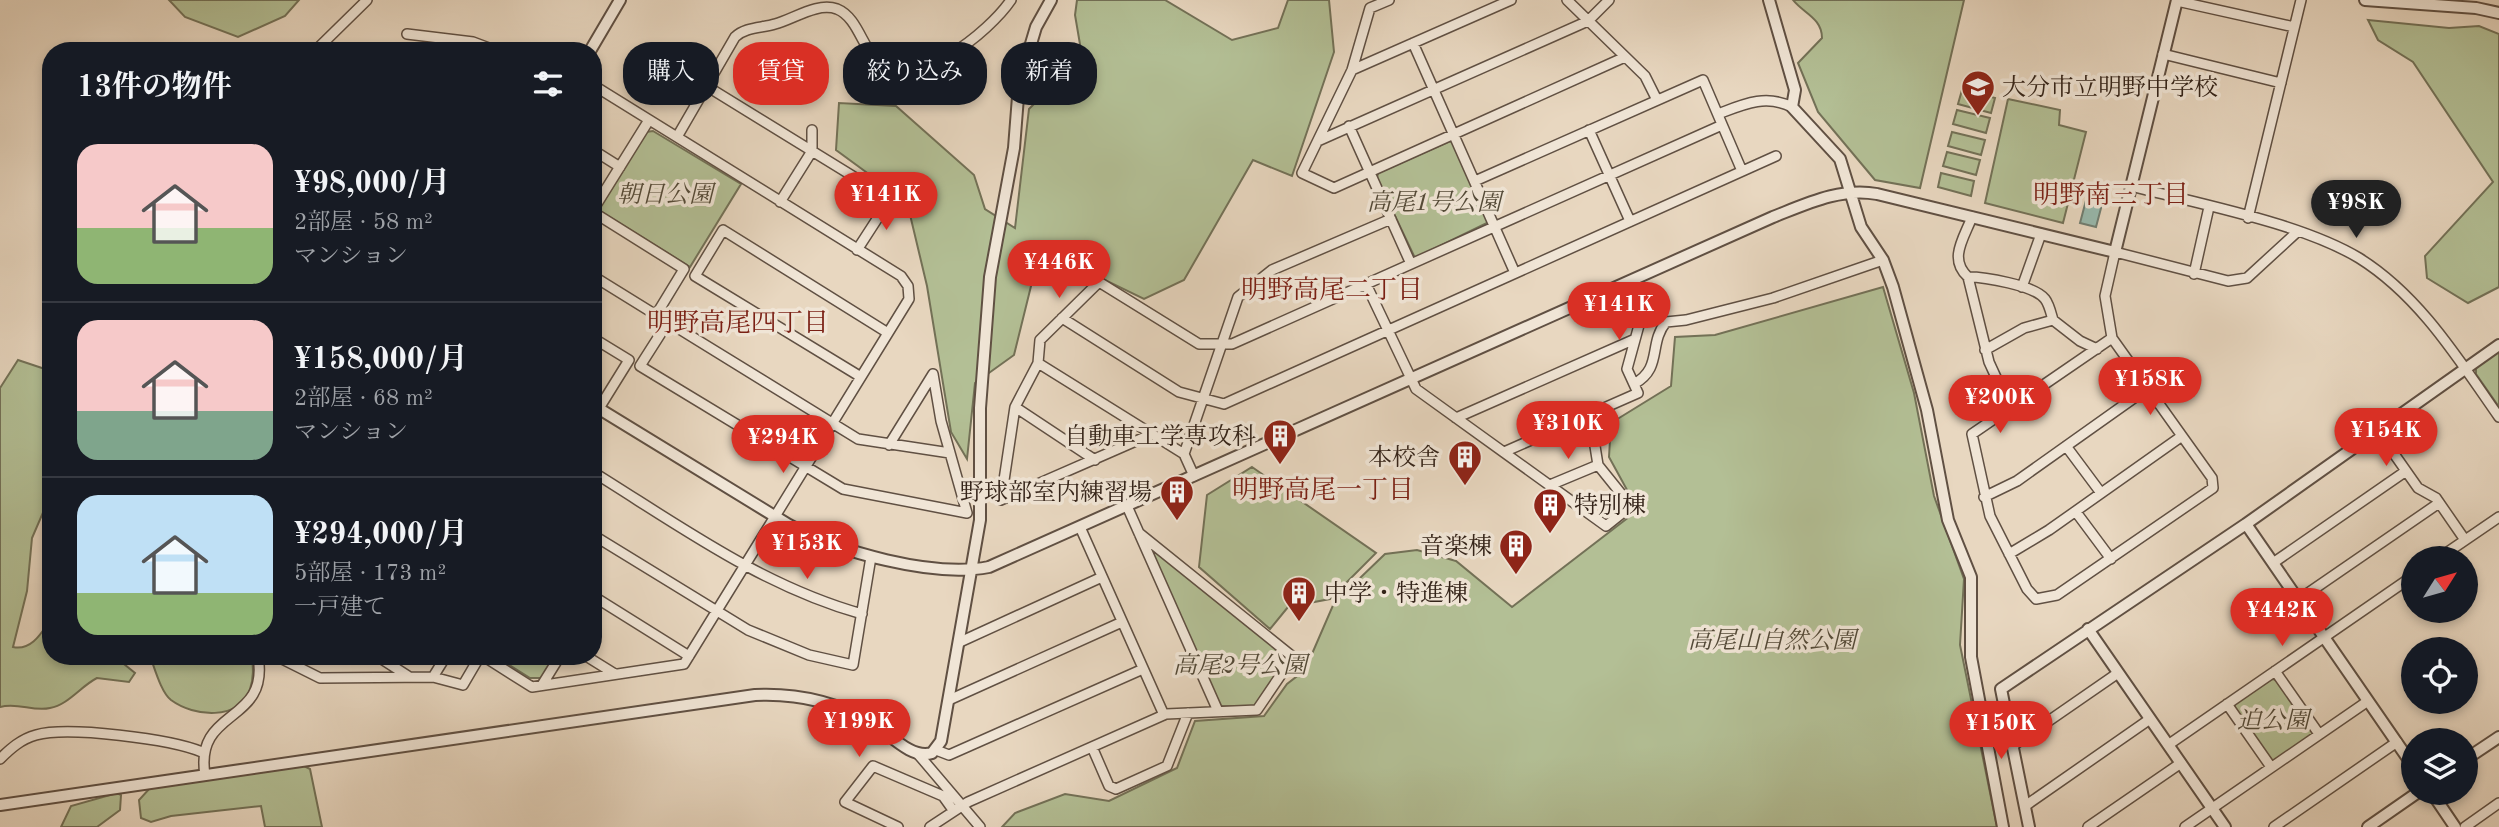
<!DOCTYPE html>
<html lang="ja">
<meta charset="utf-8">
<style>
body{margin:0;font-family:"Old Standard TT","Noto Serif JP",serif;background:#242831;color:#f1f3f6;height:100vh;display:flex;flex-direction:column;font-size:26px;white-space:nowrap}
*{box-sizing:border-box;margin:0}
p{font-size:23px;color:#9ea1a6}
.icon{flex:none;width:38px;height:38px;fill:none;stroke:currentColor;stroke-width:2;stroke-linecap:round;stroke-linejoin:round}
.map{position:relative;flex:1;overflow:hidden}
.side{position:absolute;left:42px;top:42px;width:560px;height:623px;display:flex;flex-direction:column;background:#171b24;border-radius:28px;box-shadow:0 4px 10px #0003}
.side>*{flex:none}
.banner{position:absolute;left:623px;top:42px;width:665px;height:63px;display:flex;gap:14px}
.needle{width:46px;rotate:53deg}
.buttons{position:absolute;left:2401px;top:546px;display:grid;gap:14px}
.buttons a{display:grid;place-items:center;width:77px;height:77px;border-radius:50%;background:#171b24;box-shadow:0 4px 10px #0003;font-size:35px}
.price{position:absolute;translate:-50% -60px;padding:0 16px;border-radius:24px;background:#d93025;color:#fff;font-size:23px;line-height:46px;filter:drop-shadow(0 2px 4px #0008)}
.price::after{content:'';position:absolute;left:50%;top:42px;width:21px;height:16px;margin-left:-10px;background:inherit;clip-path:polygon(0 0,100% 0,50% 100%)}
.price.current{background:#222;color:#fff}
ul{padding:0;list-style:none}
li{display:flex;align-items:center;gap:21px;height:175px;padding:0 35px}
li+li{border-top:2px solid #363941}
li span{display:grid;place-items:center;flex:none;width:196px;height:140px;border-radius:21px;color:#555}
li>.icon{margin-inline-start:auto}
span .icon{width:84px;height:84px;fill:#fffc;stroke-width:1}
li b{font-size:30px}
h2{display:flex;justify-content:space-between;align-items:center;height:84px;padding:0 35px;font-size:30px}
.pill{padding:0 24px;border-radius:28px;background:#171b24;box-shadow:0 4px 10px #0003;font-size:24px;line-height:63px}
.pill.current{background:#d93025;color:#fff}
.map>svg:first-child{display:block}
.green{fill:#b3bf95;stroke:#737157;stroke-width:2}
.water{fill:#98baae;stroke:#707e72;stroke-width:2}
.lines{fill:none;stroke-linecap:round;stroke-linejoin:round}
.minor-casing{stroke:#605043;stroke-width:12}
.tertiary-casing{stroke:#605043;stroke-width:14}
.minor{stroke:#f0e5d6;stroke-width:9}
.tertiary{stroke:#f0e5d6;stroke-width:10}
.labels{text-anchor:middle;stroke-width:7;stroke-linejoin:round;paint-order:stroke}
.poi-label{font-size:24px;fill:#332319;stroke:#f0e5d6;text-anchor:end}
.park-label{font-size:24px;font-style:italic;fill:#534a38;stroke:#f0e5d6}
.neighbourhood-label{font-size:26px;fill:#7a1f14;stroke:#f0e5d6}
</style>
<div class="map">
<svg width="2499" height="827" viewBox="0 0 2499 827">
<rect width="100%" height="100%" fill="#e8d7c0"/>
<filter id="stains"><feTurbulence type="fractalNoise" baseFrequency=".00286" numOctaves="4"/><feColorMatrix values="0 0 0 0 .2 0 0 0 0 .09 0 0 0 0 .02 0 0 0 .5 -.17"/></filter>
<radialGradient id="worn" r=".72"><stop offset=".6" stop-color="#630" stop-opacity="0"/><stop offset="1" stop-color="#630" stop-opacity=".3"/></radialGradient>
<!-- green -->
<path class="green" d="M169,0H299L285,16L238,37L185,17Z
M1077,0H1165L1232,40L1278,28L1288,0H1329L1334,52L1292,176L1253,160L1184,280L1144,299L1064,260L1034,274L1014,355L975,383L967,459L951,432L927,286L907,202L836,150L839,103L896,106L974,175L985,209L1015,228L1029,109L1082,56L1075,15Z
M1793,0H1964L1920,188L1875,180L1818,112L1798,63L1822,38C1822,18 1803,13 1793,0Z
M2368,20L2449,28L2479,26L2499,34V287L2468,303L2427,278L2425,256L2493,182L2413,62L2378,40Z
M1962,90L1995,98L1991,113L1958,104Z
M2008,99L2060,110L2059,125L2086,132L2063,223L1985,203Z
M1957,110L1990,118L1986,133L1953,124Z
M653,131L741,184L690,267L597,209L646,132Z
M1952,132L1985,140L1981,155L1948,146Z
M1450,141L1454,143L1489,222L1415,258L1377,178L1378,173Z
M1947,152L1980,160L1976,175L1943,166Z
M1941,173L1974,181L1971,196L1938,187Z
M1883,287L1914,393L1934,496L1964,579L1960,645L1997,827H1002L1015,813L1065,794L1109,801L1177,768L1195,721L1264,716L1287,684L1305,670L1334,603L1385,554L1417,550L1456,561L1512,607L1638,510L1609,457L1611,423L1671,386L1675,337L1715,335Z
M2499,351V407L2476,374V367Z
M18,360L51,371V494L32,538L27,591L13,647C32,651 42,632 51,619V656H114L135,673L129,682L97,678C81,686 68,705 50,708C33,712 18,702 0,707V388Z
M1252,467L1376,553L1330,599L1288,607L1270,629L1199,567L1207,495Z
M1155,550L1286,655V660L1254,707L1220,706L1152,552Z
M150,656H252C253,667 254,678 250,689C239,721 194,717 171,700C161,692 155,669 150,656Z
M495,656H556L543,678H530Z
M2272,679L2277,680L2312,730V735L2275,761L2270,760L2234,709L2235,704Z
M302,765L310,769L322,827H265L261,806L171,816L151,822L141,818L139,800L150,788Z
M117,793L121,795L120,810L97,827H61L71,806Z"/>
<!-- water -->
<path class="water" d="M2089,189L2105,193L2096,227L2080,223Z"/>
<g class="lines">
<!-- minor casing -->
<g class="minor-casing">
<path id="minor" d="M1389,0L1370,8L1352,70L1302,173L1334,188L1625,57
M1567,0L1645,76L1657,100
M2177,1L2294,27
M407,34L473,42L497,51
M1413,43L1515,273
M315,51L367,0
M2163,54L2281,83
M1352,70L1511,0
M708,87L890,199L857,250
M1718,114C1744,104 1766,94 1792,107
M1349,126L1411,264
M1589,130L1630,221
M677,137L735,37C745,27 762,28 775,24C794,19 817,2 837,9C857,17 862,46 876,60C914,95 990,31 1011,0
M1318,141L1588,21L1609,0
M593,150L620,167
M1475,181L1703,80L1742,171
M2131,186C2199,204 2301,223 2359,258C2420,296 2459,360 2499,417
M780,202L812,151V130
M593,210L649,120
M593,212L684,269L656,315L593,276
M1972,217C1964,238 1948,259 1968,277C1984,277 2034,285 2045,299C2049,304 2051,313 2053,320
M2248,218L2301,0
M2194,274L2209,207
M1968,277L1989,362L2011,410
M1366,284L1416,389L1606,526L1631,506L1598,465L1590,415
M2022,287L2041,234
M1062,318L1179,392L1224,404L1776,156
M593,338L629,360L593,418
M2112,338L1972,434L1990,516L2027,589L2036,599L2057,595L2213,488L2212,478L2112,338L2105,296L2115,252L2228,281L2247,278L2297,232
M1985,350L2024,328L2053,320L2080,341L2097,349
M1038,363L1184,454L1194,476
M933,374L941,421L967,513L843,489L640,366L668,322L858,439L950,453
M861,377L695,276L723,230L888,333
M1634,384C1663,368 1648,344 1666,322L1686,320L1773,298L1883,260
M1015,407L1095,460
M1456,418L1635,339
M2378,431L2418,488L2436,498L2465,540
M1152,434L1001,500L1015,407L1038,363L1040,340L1099,282L1199,344H1232L1722,125
M889,445L933,374
M2066,446L2101,493
M1504,452L1638,393L1627,369L1644,307L1633,280
M1184,454L1238,297L1272,270L1391,219
M593,472C680,526 762,586 862,614
M1550,485L1598,465
M1984,497L2017,481L2148,388
M1127,506L1218,711
M2076,512L2111,559
M1080,527L1164,715
M593,535L748,630L809,655L853,665L871,557
M2009,554L2049,530L2182,436
M2439,558L2499,517
M2273,563L2406,471
M593,596L689,656
M2298,600L2439,503
M960,642L1102,577
M276,656L320,678L433,677L463,685L480,656
M377,656L408,676
M483,656L532,687L684,664L909,299L908,286L901,276L593,85
M586,656L615,674
M2275,671L2319,734
M433,677L446,656
M542,685L560,656
M949,700L1122,622
M2227,704L2271,767
M2014,745L2118,673
M2168,745L2413,576
M1092,747L1109,786L1116,789L1167,766L1188,713
M936,750L949,755L1143,669
M918,754L980,827
M0,759C10,749 21,739 36,735C68,726 171,739 202,752
M205,775C194,707 270,725 258,656
M2025,806L2150,719
M898,827L845,802L873,766L943,796L953,810
M930,827L968,802L1166,714L1257,710L1293,657L1139,533
M2088,827L2181,763
M2185,827L2368,701
M2274,827L2397,742
M2465,827L2499,803"/>
</g>
<!-- tertiary casing -->
<g class="tertiary-casing">
<path id="tertiary" d="M1769,0L1795,90L1792,107L1840,159L1861,227L1883,260L1893,287L1927,410L1948,520L1971,577V657L2003,827
M2365,0L2476,8L2499,13
M590,51L620,0
M593,405L789,525C839,552 933,578 989,567L1773,217C1806,204 1841,187 1877,194L2115,252L2177,0
M2246,524L2413,766
M2088,629L2225,827
M2466,759L2499,737
M2432,793L2455,827
M0,805L755,695C797,693 834,701 871,722C888,732 911,760 932,753L941,741L980,520V408L990,277L1014,148L1019,84L1036,27L1051,0
M2029,827L2001,689L2246,524L2499,345
M2368,827L2417,793"/>
</g>
<!-- minor -->
<use href="#minor" class="minor"/>
<!-- tertiary -->
<use href="#tertiary" class="tertiary"/>
</g>
<!-- icons -->
<defs>
<g id="school-pin" transform="scale(1.75)"><path d="M0 17L-7.5 6A9.5 9.5 0 1 1 7.5 6Z" fill="#8f2418" stroke="#f0e5d6"/><path d="M0-5L7-2L0 1L-7-2ZM-4 1L0 2.5L4 1V4Q0 6-4 4Z" fill="#fff"/></g>
<g id="building-pin" transform="scale(1.75)"><path d="M0 17L-7.5 6A9.5 9.5 0 1 1 7.5 6Z" fill="#8f2418" stroke="#f0e5d6"/><path d="M-4-6H4V6H1V3H-1V6H-4ZM-2.5-4.3h1.7v1.8h-1.7ZM.8-4.3h1.7v1.8H.8ZM-2.5-1h1.7V.8h-1.7ZM.8-1h1.7V.8H.8Z" fill="#fff"/></g>
</defs>
<g fill-rule="evenodd">
<use href="#school-pin" x="1978" y="87"/>
<use href="#building-pin" x="1280" y="436"/>
<use href="#building-pin" x="1465" y="457"/>
<use href="#building-pin" x="1177" y="492"/>
<use href="#building-pin" x="1550" y="505"/>
<use href="#building-pin" x="1516" y="546"/>
<use href="#building-pin" x="1299" y="593"/>
</g>
<g class="labels">
<!-- poi labels -->
<g class="poi-label">
<text x="2002" y="95" text-anchor="start">大分市立明野中学校</text>
<text x="1256" y="444">自動車工学専攻科</text>
<text x="1440" y="465">本校舎</text>
<text x="1152" y="500">野球部室内練習場</text>
<text x="1574" y="513" text-anchor="start">特別棟</text>
<text x="1492" y="554">音楽棟</text>
<text x="1324" y="601" text-anchor="start">中学・特進棟</text>
</g>
<!-- park labels -->
<g class="park-label">
<text x="665" y="202">朝日公園</text>
<text x="1434" y="210">高尾1号公園</text>
<text x="1772" y="648">高尾山自然公園</text>
<text x="1240" y="673">高尾2号公園</text>
<text x="2273" y="728">迫公園</text>
</g>
<!-- neighbourhood labels -->
<g class="neighbourhood-label">
<text x="2111" y="203">明野南三丁目</text>
<text x="1332" y="298">明野高尾二丁目</text>
<text x="738" y="331">明野高尾四丁目</text>
<text x="1323" y="498">明野高尾一丁目</text>
</g>
</g>
<rect width="100%" height="100%" filter="url(#stains)"/>
<rect width="100%" height="100%" fill="url(#worn)"/>
</svg>
<div class="buttons">
<a><svg class="needle" viewBox="-14 -14 28 28"><path d="M0-13l5 13h-10z" fill="#e53935"/><path d="M0 13l5-13h-10z" fill="#9ea1a6"/></svg></a>
<a><svg class="icon" aria-label="locate" viewBox="0 0 24 24"><circle cx="12" cy="12" r="6"/><path d="M12 2v4M12 18v4M2 12h4M18 12h4"/></svg></a>
<a><svg class="icon" aria-label="layers" viewBox="0 0 24 24"><path d="M12 4l9 5-9 5-9-5zM3 14l9 5 9-5"/></svg></a>
</div>
<b class="price" style="left:886px;top:232px">¥141K</b>
<b class="price current" style="left:2356px;top:240px">¥98K</b>
<b class="price" style="left:1059px;top:300px">¥446K</b>
<b class="price" style="left:1619px;top:342px">¥141K</b>
<b class="price" style="left:2150px;top:417px">¥158K</b>
<b class="price" style="left:2000px;top:435px">¥200K</b>
<b class="price" style="left:1568px;top:461px">¥310K</b>
<b class="price" style="left:2386px;top:468px">¥154K</b>
<b class="price" style="left:783px;top:475px">¥294K</b>
<b class="price" style="left:807px;top:581px">¥153K</b>
<b class="price" style="left:2282px;top:648px">¥442K</b>
<b class="price" style="left:859px;top:759px">¥199K</b>
<b class="price" style="left:2001px;top:761px">¥150K</b>
<div class="banner">
<a class="pill">購入</a>
<a class="pill current">賃貸</a>
<a class="pill">絞り込み</a>
<a class="pill">新着</a>
</div>
<section class="side">
<h2>13件の物件<svg class="icon" aria-label="filters" viewBox="0 0 24 24"><path d="M4 7h16M4 17h16"/><circle cx="9" cy="7" r="2"/><circle cx="15" cy="17" r="2"/></svg></h2>
<ul>
<li><span style="background:linear-gradient(#f6c9c9 60%,#8fb573 0)"><svg class="icon" aria-label="home" viewBox="0 0 24 24"><path d="M3 11l9-7 9 7M6 9v11h12V9"/></svg></span><div><b>¥98,000/月</b><p>2部屋 · 58 m²</p><p>マンション</p></div></li>
<li><span style="background:linear-gradient(#f6c9c9 65%,#7fa58c 0)"><svg class="icon" aria-label="home" viewBox="0 0 24 24"><path d="M3 11l9-7 9 7M6 9v11h12V9"/></svg></span><div><b>¥158,000/月</b><p>2部屋 · 68 m²</p><p>マンション</p></div></li>
<li><span style="background:linear-gradient(#bfe0f5 70%,#8fb573 0)"><svg class="icon" aria-label="home" viewBox="0 0 24 24"><path d="M3 11l9-7 9 7M6 9v11h12V9"/></svg></span><div><b>¥294,000/月</b><p>5部屋 · 173 m²</p><p>一戸建て</p></div></li>
</ul>
</section>
</div>
